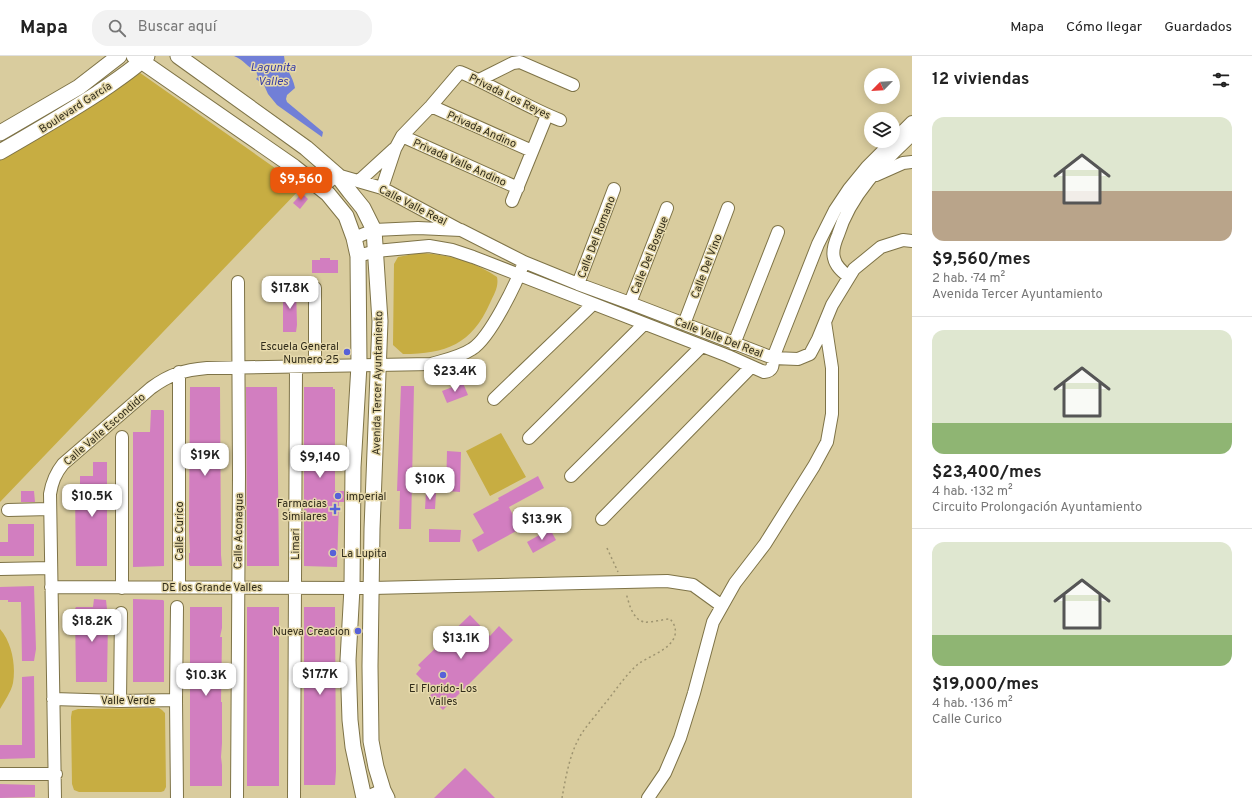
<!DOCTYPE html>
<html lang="es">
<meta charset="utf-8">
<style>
body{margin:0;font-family:Overpass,sans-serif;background:#f2f2f2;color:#222;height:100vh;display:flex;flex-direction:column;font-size:15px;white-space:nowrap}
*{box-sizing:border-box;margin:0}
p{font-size:13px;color:#767676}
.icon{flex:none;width:22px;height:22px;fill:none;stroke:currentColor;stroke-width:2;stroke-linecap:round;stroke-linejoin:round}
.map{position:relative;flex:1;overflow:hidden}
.panel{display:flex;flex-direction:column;background:#fff;width:340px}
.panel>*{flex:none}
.needle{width:26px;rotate:246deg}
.fabs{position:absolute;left:864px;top:12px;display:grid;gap:8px}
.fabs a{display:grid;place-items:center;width:36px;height:36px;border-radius:50%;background:#fff;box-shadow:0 2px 10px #0003;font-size:20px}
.price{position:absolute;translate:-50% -34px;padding:0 9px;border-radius:8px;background:#fff;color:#222;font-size:13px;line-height:26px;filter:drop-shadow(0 1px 2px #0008)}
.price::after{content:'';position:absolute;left:50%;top:24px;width:12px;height:9px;margin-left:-6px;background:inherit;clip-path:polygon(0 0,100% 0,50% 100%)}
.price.current{background:#ea580c;color:#fff}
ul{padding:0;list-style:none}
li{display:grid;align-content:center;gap:8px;height:212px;padding:0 20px}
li+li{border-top:1px solid #e0e0e0}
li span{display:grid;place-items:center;height:124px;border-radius:12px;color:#555}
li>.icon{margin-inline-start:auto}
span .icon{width:72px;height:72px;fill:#fffc;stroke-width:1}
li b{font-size:17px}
h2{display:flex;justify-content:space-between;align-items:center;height:48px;padding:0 20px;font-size:17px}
header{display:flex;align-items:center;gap:24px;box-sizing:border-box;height:56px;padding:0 20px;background:#fff;border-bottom:1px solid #e0e0e0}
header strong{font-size:19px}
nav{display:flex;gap:22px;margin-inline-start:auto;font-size:14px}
.search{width:280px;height:36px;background:#f2f2f2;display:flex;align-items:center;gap:10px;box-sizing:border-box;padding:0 14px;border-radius:16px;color:#767676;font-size:15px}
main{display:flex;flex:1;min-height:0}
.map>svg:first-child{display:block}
.green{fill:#c7ad42}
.water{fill:#717fd7}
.building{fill:#d27ec0}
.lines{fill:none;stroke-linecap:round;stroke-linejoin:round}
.minor-casing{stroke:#7e7347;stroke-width:14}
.major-casing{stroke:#7e7347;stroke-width:17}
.path{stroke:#9e9470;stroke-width:1.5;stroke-dasharray:2 3;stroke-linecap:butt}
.minor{stroke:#fff;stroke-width:12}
.major{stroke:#fff;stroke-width:15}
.poi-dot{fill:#5761d8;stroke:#e6d9ab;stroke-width:1.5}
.labels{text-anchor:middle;stroke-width:3;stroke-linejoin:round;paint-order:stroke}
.street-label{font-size:11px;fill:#312c1a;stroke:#e6d9ab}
.poi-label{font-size:11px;fill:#312c1a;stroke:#e6d9ab;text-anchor:end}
.water-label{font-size:12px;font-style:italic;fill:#393ea5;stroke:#e6d9ab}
</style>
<header>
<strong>Mapa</strong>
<div class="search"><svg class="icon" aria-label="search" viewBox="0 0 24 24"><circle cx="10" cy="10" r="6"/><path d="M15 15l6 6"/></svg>Buscar aquí</div>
<nav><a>Mapa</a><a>Cómo llegar</a><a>Guardados</a></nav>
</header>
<main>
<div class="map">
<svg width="912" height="742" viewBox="0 0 912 742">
<rect width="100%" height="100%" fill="#d9cc9e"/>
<!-- green -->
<path class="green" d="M136,14L302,131L0,446V99Z
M419,197C446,198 474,205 497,221C499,231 494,238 490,247C472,288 446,298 403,298L393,289L394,208L398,201Z
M501,377L526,421L490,440L466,395Z
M0,573C12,587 16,609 13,627C11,636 4,646 0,653Z
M159,652L162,654L165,657L166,731L164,735L161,736H79L74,734L72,728L71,661L72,655L78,653Z"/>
<!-- water -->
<path class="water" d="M234,0H284C285,13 293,20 295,32L287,39L286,43L287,46L323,76L322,81L277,49L268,38L264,29L256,23L258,21L256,15C248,12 243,3 234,0Z"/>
<!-- building -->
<path class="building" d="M302,137L308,143L300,153L293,147Z
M320,202H330V204H338V217H312V204H320Z
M283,231H296L297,269L296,276H283Z
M463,327L468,339L447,347L442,335Z
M401,330H414L411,473H399L400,435H397Z
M190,331H220L221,499L222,510H190L189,508V497H190L189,475Z
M246,331H277L279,510H247Z
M304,331H333V333H335V435H344V446H339L337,511L304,510Z
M151,354H163L164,355V510L133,511V376H150Z
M447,395L461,396L460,436L446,435Z
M93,406H107V510H76L75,436H80V420H93Z
M538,420L544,432L509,451L520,473L478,496L472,484L484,477L473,458L499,444L498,442Z
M21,435H34L35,446H21Z
M426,436L436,437L435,453H425Z
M8,468H34V500H0V486H8Z
M429,473L461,474L460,486H429Z
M550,473L556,484L533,497L527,486Z
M34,530L36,593L34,605H22L21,546H8V544H0V531Z
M94,543L106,544L108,562L107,626H76L75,553L76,551H93Z
M133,543L163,544L164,545V626H133Z
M190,551H222V572L220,581H222L221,646H222V687L221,701L222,709V730H190Z
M247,551H279V730H247Z
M304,551H335L336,715L335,729H304Z
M470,559L490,580L499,570L513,584L443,654L429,640L434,636L416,618L421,612L418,609Z
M34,620L35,702L0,703V689H22V621Z
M465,712L495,742H434Z
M0,728L35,729V741L0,742Z"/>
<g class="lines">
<!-- minor casing -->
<g class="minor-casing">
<path id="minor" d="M479,24L513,7L520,6L573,29
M431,50L532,95
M402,80L518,132
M876,119L903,107L912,106
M359,125L394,93
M321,132L337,119L382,132L458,173
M382,132L395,93L402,80L431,50L460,16C494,30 526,51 560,64
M512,145L547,59
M354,182L374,174L418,172L461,174L524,206L578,228L630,247L773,302L798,303L810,298L818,283L832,249L854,213L881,191L903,184L912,185
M358,200L376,195L429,190L452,194L473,201L728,300L764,316C773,315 773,310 773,302L818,188L835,154L849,133L867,111L912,66
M849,221C843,216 836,211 834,202C832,195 835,186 838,179C850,139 882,107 912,79
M578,228L614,133
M630,247L667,152
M684,268L728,152
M734,288L778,176
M315,310V232
M179,316V531
M494,343L593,248
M529,382L644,268
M571,420L702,290
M8,454L50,453
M602,463L751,311
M0,513L51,512
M51,531L372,532L667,525L693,529L722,550
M122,532V381
M53,643L120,645L176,644L177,742
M176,644L177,551
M120,645L121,557
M0,718H56
M55,742L50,438C52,426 55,418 63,408L151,332C170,318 184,314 207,312L431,308C445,304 460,301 472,293C490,282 517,226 524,206
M237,742L239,420L238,226
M294,742L296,311
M365,742L383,734
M648,742L665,717L680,682L694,637L713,566L735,527L765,488L814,410L827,386L832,358V312L825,266"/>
</g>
<!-- major casing -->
<g class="major-casing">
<path id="major" d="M134,0L294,111L328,138L346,160L354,182L358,200L359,309L353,411L352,532L348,604L350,664L353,691L364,742
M178,0L306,92L337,119L350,136L363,152L374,174L380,265L372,473L370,610L371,685L376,711L383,734L387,742
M0,77L79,31L119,0
M0,96C33,77 66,58 98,37C115,25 133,14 147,0"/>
</g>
<!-- path -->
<path class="path" d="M607,492L618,516
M562,742C565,725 569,702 577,686C583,673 594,662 602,651C614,637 623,622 637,609C648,600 667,596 674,582C677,575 675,568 670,563C664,563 650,567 644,566C632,563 629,547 626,537"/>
<!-- minor -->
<use href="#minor" class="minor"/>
<!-- major -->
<use href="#major" class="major"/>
</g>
<!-- markers -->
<g class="poi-dot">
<circle cx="347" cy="296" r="4"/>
<circle cx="338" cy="440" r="4"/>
<path d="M333 447h4v4h4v4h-4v4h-4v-4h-4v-4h4z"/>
<circle cx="333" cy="497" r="4"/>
<circle cx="358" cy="575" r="4"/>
<circle cx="443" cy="619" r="4"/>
</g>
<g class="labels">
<!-- street labels -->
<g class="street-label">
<text transform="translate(510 40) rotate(26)" y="4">Privada Los Reyes</text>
<text transform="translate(75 51) rotate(-33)" y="4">Boulevard García</text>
<text transform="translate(482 73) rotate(24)" y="4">Privada Andino</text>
<text transform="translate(460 106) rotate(24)" y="4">Privada Valle Andino</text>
<text transform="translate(413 149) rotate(27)" y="4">Calle Valle Real</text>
<text transform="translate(596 181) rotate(-69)" y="4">Calle Del Romano</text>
<text transform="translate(649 199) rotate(-68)" y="4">Calle Del Bosque</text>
<text transform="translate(706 210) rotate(-69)" y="4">Calle Del Vino</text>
<text transform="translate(719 281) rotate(21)" y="4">Calle Valle Del Real</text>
<text transform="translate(377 327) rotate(-89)" y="4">Avenida Tercer Ayuntamiento</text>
<text transform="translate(104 373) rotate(-41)" y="4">Calle Valle Escondido</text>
<text transform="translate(179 475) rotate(-90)" y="4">Calle Curico</text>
<text transform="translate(238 475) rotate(-89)" y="4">Calle Aconagua</text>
<text transform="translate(295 488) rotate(-90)" y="4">Limari</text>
<text x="212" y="535">DE los Grande Valles</text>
<text x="128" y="648">Valle Verde</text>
</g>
<!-- poi labels -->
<g class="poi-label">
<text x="339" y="294">Escuela General<tspan x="339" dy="13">Numero 25</tspan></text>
<text x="346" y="444" text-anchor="start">imperial</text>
<text x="327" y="451">Farmacias<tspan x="327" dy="13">Similares</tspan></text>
<text x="341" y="501" text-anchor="start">La Lupita</text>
<text x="350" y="579">Nueva Creacion</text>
<text x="443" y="636" text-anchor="middle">El Florido-Los<tspan x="443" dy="13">Valles</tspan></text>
</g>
<!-- water labels -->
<g class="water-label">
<text x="273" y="15">Lagunita<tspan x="273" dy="14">Valles</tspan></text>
</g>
</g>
</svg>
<div class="fabs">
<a><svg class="needle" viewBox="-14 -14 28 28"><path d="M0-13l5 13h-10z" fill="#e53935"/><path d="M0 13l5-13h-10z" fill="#767676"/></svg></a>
<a><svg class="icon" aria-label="layers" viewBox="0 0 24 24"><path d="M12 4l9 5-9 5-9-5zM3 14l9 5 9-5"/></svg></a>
</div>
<b class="price current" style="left:301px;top:145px">$9,560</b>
<b class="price" style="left:290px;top:254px">$17.8K</b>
<b class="price" style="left:455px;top:337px">$23.4K</b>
<b class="price" style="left:205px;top:421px">$19K</b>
<b class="price" style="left:320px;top:423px">$9,140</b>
<b class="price" style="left:430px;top:445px">$10K</b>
<b class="price" style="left:92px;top:462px">$10.5K</b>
<b class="price" style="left:542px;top:485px">$13.9K</b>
<b class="price" style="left:92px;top:587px">$18.2K</b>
<b class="price" style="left:461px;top:604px">$13.1K</b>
<b class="price" style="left:320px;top:640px">$17.7K</b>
<b class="price" style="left:206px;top:641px">$10.3K</b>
</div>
<section class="panel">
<h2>12 viviendas<svg class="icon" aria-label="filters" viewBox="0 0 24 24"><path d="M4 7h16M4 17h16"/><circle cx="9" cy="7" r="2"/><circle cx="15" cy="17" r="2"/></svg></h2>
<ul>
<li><span style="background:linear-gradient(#dfe7d0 60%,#b9a48a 0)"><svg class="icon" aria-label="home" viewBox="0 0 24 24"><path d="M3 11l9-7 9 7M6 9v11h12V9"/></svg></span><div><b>$9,560/mes</b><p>2 hab. · 74 m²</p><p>Avenida Tercer Ayuntamiento</p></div></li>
<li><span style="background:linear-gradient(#dfe7d0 75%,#8fb573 0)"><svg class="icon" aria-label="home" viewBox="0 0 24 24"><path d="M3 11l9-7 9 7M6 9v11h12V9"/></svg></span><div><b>$23,400/mes</b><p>4 hab. · 132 m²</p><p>Circuito Prolongación Ayuntamiento</p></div></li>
<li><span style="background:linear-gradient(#dfe7d0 75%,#8fb573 0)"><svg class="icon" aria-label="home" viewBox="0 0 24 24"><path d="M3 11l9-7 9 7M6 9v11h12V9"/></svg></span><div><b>$19,000/mes</b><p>4 hab. · 136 m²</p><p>Calle Curico</p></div></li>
</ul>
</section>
</main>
